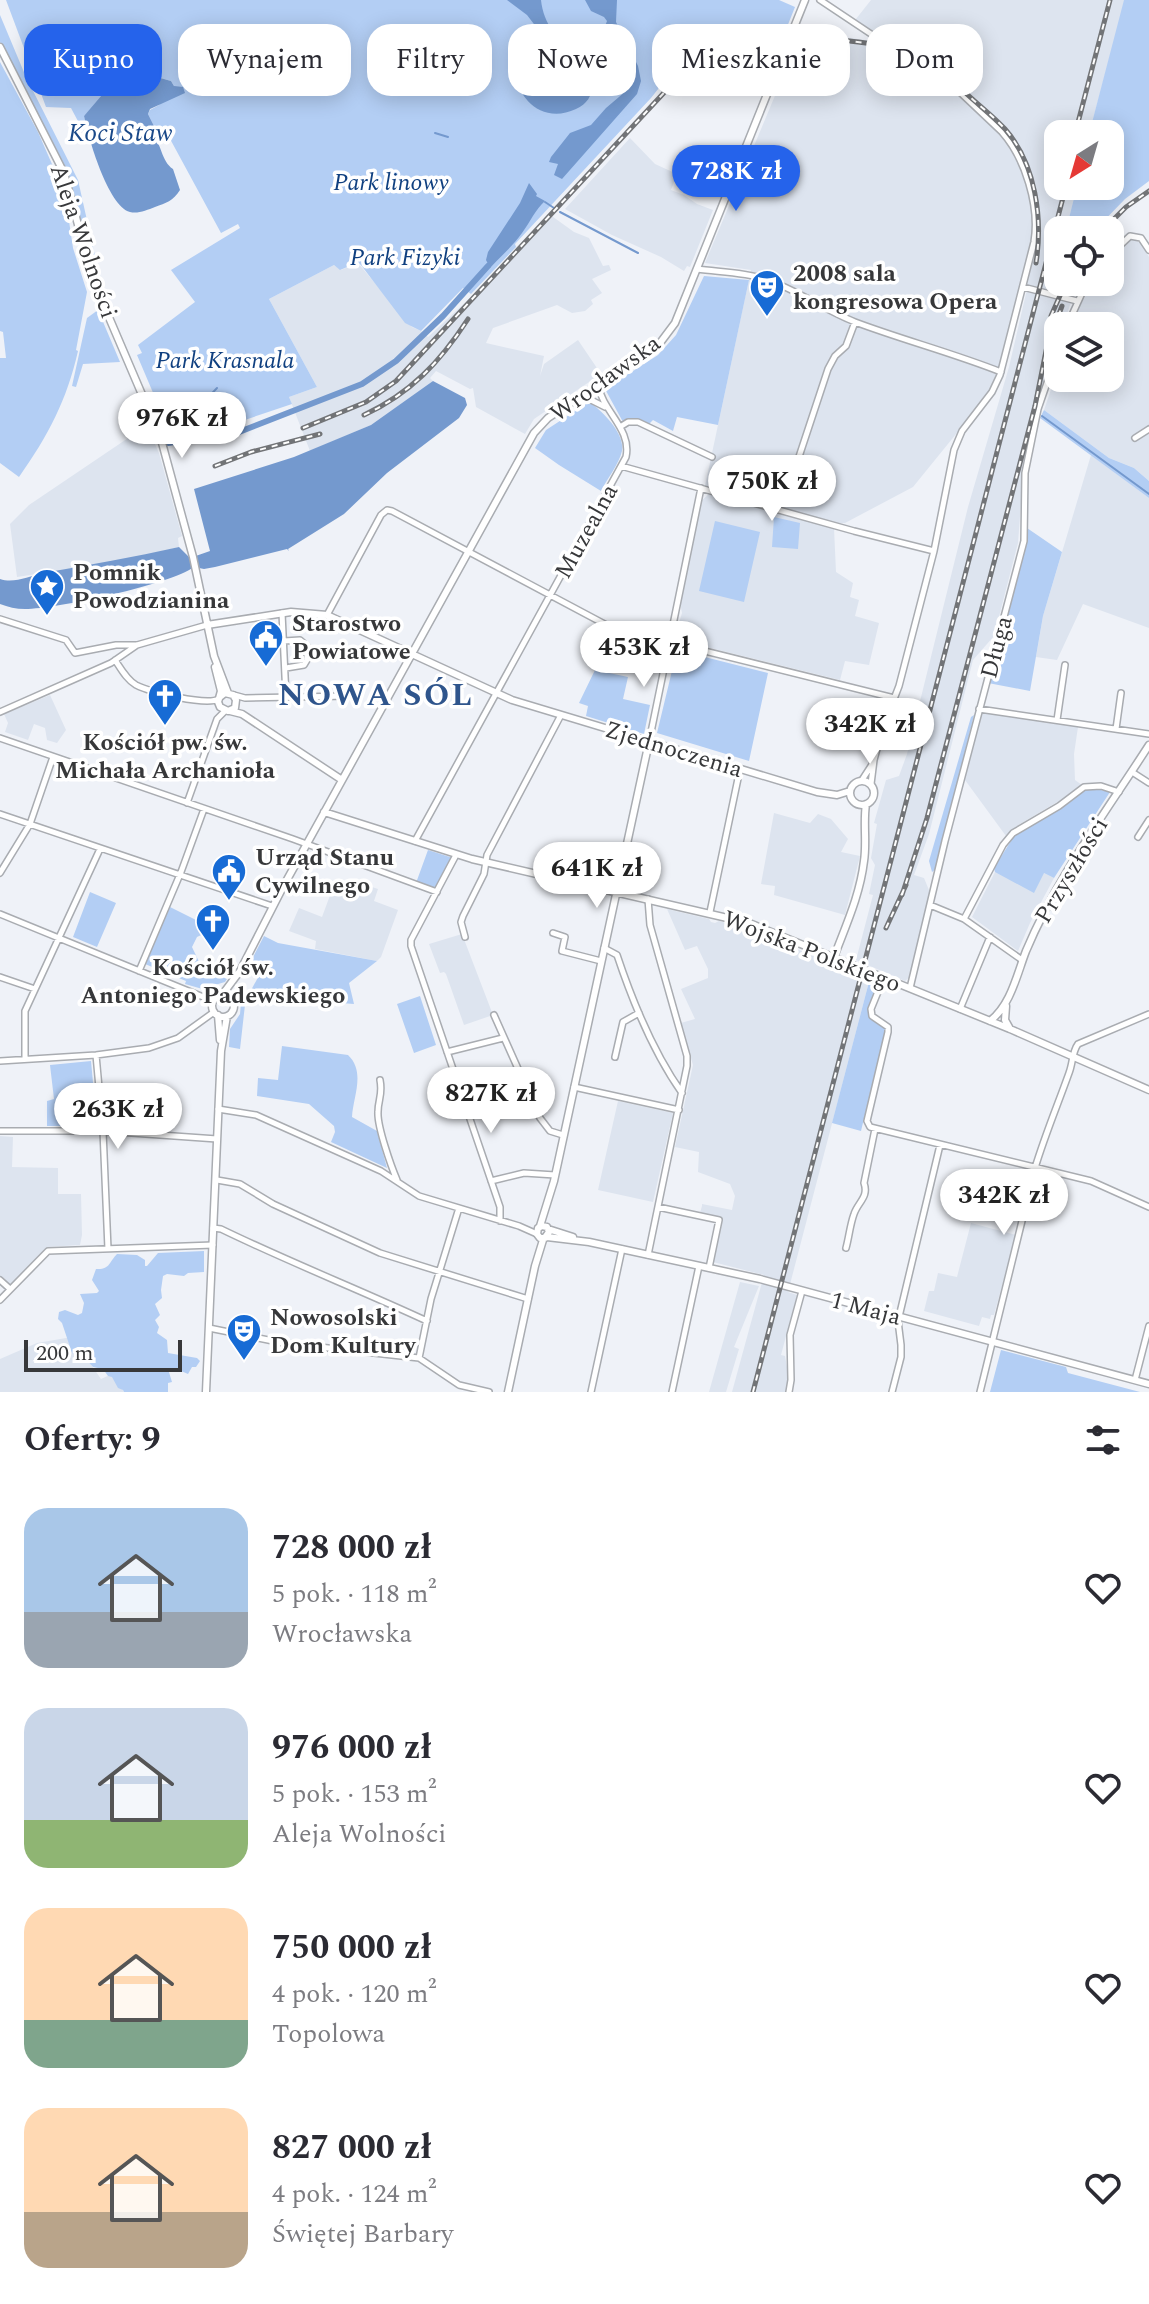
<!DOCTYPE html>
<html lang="pl">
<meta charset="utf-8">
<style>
body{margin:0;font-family:Spectral,serif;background:#f2f2f3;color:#2b2b33;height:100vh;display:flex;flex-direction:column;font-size:30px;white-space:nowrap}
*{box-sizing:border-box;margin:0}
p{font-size:26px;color:#7c7c81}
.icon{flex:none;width:44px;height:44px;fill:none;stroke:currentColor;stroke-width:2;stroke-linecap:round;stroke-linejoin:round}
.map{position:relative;height:1392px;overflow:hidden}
.panel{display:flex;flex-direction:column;background:#fff;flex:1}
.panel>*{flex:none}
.hud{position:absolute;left:24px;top:24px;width:1102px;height:72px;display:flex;gap:16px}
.needle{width:52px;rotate:217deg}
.tools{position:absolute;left:1044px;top:120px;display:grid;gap:16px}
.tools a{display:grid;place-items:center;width:80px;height:80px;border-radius:16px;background:#fff;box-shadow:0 4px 20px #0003;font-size:40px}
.scale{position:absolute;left:24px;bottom:20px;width:158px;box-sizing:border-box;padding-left:8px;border:4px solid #37383a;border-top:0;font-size:22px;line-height:28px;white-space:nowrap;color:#37383a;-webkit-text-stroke:6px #fff;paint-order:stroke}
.price{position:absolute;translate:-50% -68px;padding:0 18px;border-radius:28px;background:#fff;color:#222;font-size:26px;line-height:52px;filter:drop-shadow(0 2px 4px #0008)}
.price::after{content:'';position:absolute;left:50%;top:48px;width:24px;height:18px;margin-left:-12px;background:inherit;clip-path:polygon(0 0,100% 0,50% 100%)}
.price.current{background:#2563eb;color:#fff}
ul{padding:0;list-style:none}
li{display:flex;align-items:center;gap:24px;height:200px;padding:0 24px}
li span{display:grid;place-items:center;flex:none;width:224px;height:160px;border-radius:24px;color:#555}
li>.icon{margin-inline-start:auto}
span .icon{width:96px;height:96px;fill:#fffc;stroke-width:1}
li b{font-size:34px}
h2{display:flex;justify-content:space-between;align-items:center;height:96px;padding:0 24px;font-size:34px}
.tag{padding:0 28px;border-radius:24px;background:#fff;box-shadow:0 4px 20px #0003;font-size:28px;line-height:72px}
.tag.current{background:#2563eb;color:#fff}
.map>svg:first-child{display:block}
.built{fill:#dde4ef}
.green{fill:#b3cef4}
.water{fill:#7499ce}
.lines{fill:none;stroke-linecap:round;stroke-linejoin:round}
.stream{stroke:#7499ce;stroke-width:2}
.canal{stroke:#7499ce;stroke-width:6}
.minor-casing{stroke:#a9acb1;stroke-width:8}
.tertiary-casing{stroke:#a9acb1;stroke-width:9}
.minor{stroke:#fff;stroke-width:5}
.tertiary{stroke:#fff;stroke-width:6}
.rail-casing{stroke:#727477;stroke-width:5}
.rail{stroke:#fff;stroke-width:2;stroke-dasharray:6;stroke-linecap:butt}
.labels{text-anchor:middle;stroke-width:7;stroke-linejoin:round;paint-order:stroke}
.park-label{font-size:24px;font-style:italic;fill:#104080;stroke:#fff}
.street-label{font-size:24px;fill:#37383a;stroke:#fff}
.poi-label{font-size:24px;font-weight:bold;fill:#37383a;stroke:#fff;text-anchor:start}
.water-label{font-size:26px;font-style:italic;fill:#1a4989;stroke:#fff}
.district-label{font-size:32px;font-weight:bold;letter-spacing:2px;fill:#2f558c;stroke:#fff}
</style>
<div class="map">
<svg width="1149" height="1392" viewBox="0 0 1149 1392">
<rect width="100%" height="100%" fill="#eff2f8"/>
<!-- built -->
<path class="built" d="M871,0H1125L1089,134H1058V186H1077L1066,230H1058V272L1054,290L1073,296L1063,326H1058V339L1031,426L1021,503L1018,543L994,636L973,660L929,834L914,875L924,878L931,895L911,976L905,981L856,960L873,895L869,894L875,865L871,858L877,824L874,823L886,780L899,776L907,754L968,507L1009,367L1028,285L1020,284L999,378L995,386L913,487L845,523H833L705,486L751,270L705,263L802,31L878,42L852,24Z
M630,138L655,164L677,174L671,190L684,195L697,204L713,210L690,267L687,266L684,271L661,257L612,235L565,209Z
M549,214L574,232L589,238L603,266L609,265L611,270L592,279L602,293L591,300L593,304L585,311L572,313L557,305L493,328L486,343L544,356L540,376L544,364L578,340L601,374L534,419L525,434L476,407L473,388L470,389L436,371L430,378L433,381L427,386L371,425L310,451L289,397L317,387L269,299L334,265L341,270L358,263L412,327L421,331L428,337L470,298Z
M1132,239L1141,243L1149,257V481L1134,468L1109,458L1044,410L1058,369V378H1110V326H1073L1080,306L1093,282H1110V262Z
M143,428L148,429L159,453L182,536L178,538L179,547L120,561L17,577L10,524L29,505Z
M1091,455L1149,498V628L1083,604L1057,660L1036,657L1043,616Z
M709,494L834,528L836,572L853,583L850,597L859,600L855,616L879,623L869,665L845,661L840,680L674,639L682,613L680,603L699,512L702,500Z
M50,695L66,730L57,743L47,740L45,728L34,724L28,740L5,732L8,723L4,714Z
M983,713L1078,727L1074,754L1075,780L1082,785L1064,798L1020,824L1006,836L965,780L979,717Z
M774,813L810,823L818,814L831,819L848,839L841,852L860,856L845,915L774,895L775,886L761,884Z
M995,872L1044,873L1054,878L1030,923L1018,951L972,917Z
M348,879L378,889L374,901L398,910L381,957L377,961L315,949L316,941L289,931L299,908L322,917L332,890L327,888L329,881L344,887Z
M667,909L709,919L711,922L715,923L719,921L743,928L870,978L788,1292L797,1295L781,1355L785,1356L789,1378L786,1392H732L764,1275L713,1262L722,1219L700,1213L702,1206V1204L732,1210L735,1196L730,1184L698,1172L699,1152L675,1147L693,1065L681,1023L695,1019L681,989L708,978V969L697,946L685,950Z
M462,934L493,1015L464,1025L446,974L444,972L440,973L429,944Z
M618,1101L673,1113L653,1202L598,1190Z
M0,1136L13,1137L12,1167L58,1168V1194H81L82,1235L80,1245L47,1247L10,1286L0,1276Z
M971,1223L1016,1235L994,1315H991L990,1319L982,1317L979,1326L924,1311L929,1291H934L938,1273L957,1277Z
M740,1282L759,1286L734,1347L739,1349L726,1392H709Z
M72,1337L101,1379L112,1374L124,1392H0V1359L37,1343Z"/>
<!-- green -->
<path class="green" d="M6,0H779L795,7L785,32L761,29L749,31L704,50L666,79L651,98L515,244L516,247L471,294L463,288L421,331L405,323L361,265L357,263L340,270L334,265L269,299L317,387L289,397L292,404L227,426L202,428L189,421L168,428L137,355L142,353L138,345L195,302L171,270L240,228L238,224L221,233L169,137L152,134L154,126L148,114L150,110L159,105L174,86L171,81L157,77L153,70L118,75L120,82L84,116L89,142L71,108L46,107Z
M1124,0H1149V181L1125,199L1095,230H1066L1077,186H1110V134H1089Z
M0,15L26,77L78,180L99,274L108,302L106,303L89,259L77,204L68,178L55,148L0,42Z
M0,62L38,132L65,194L73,248L87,292L76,350L78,351C67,400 48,436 19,477L0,463V358H6L3,332L0,331Z
M704,276L749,280L718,425L677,417L673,431L653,420L649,424C640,420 633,418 623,422L605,389L658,355L676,335Z
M98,310L120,362L83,364L76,387L72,386L87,318Z
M586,404H592C604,413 625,434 622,451C619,464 607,479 601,491L559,465L535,448L546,430Z
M1044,410L1109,458L1134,468L1149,481V498L1040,418Z
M774,517L800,523L798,549L772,547Z
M715,521L760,532L744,602L699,591Z
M1027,528L1062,552L1043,616L1030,691L988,683L1026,540Z
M677,650L768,673L749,761L657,733Z
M595,670L628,677L623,699L650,705L644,734L586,716L588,706L579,703Z
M974,715L936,869L932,872L929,861L971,717Z
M1092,788L1110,792L1054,878L1044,873L1034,893L995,872L994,868L1014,836L1069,803L1085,790Z
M428,850L453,858L436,891L416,883Z
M90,892L116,903L97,947L73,937Z
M170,907L214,929L197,937L192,947L201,966L227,979L225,982L208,987L206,990L185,984L186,981L145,964Z
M264,936L278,943L377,961L349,983L354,1004L246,996L240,1049L229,1047L230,1029L240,1014L242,991L250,992L261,972L249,965Z
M870,978L879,982L868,1011L869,1017L884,1026L885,1030L861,1131L832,1123Z
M420,996L436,1045L414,1053L397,1004Z
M282,1046L348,1055C366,1072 353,1097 352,1117L377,1131L387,1168L331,1142L335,1132L334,1126L309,1104L257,1096L258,1078L278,1080Z
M91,1061L97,1126H47V1101L54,1099L50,1065Z
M204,1251V1272L188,1273L184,1276L167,1274L163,1276L161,1290L162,1298L155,1304L160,1315L155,1320L159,1327L157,1333L167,1340L168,1353L197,1358L200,1361L196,1367H192L188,1374L174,1368L168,1369L172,1382L168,1383V1392H124L123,1390L118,1388L112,1377L108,1376L103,1369L93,1367L86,1359L72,1353L62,1323L58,1319L59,1312L65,1310L78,1315L82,1313L84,1303L80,1294L97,1293L99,1291L92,1280L96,1269C110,1270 109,1262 117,1254L137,1255L145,1260V1266H147L158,1253Z
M1001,1350L1066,1367L1068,1373L1140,1392H990Z"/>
<!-- water -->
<path class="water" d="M507,0H541C544,31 570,60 601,37L607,21L604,17L591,11L585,0H617L616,22L638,66L641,81L637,94L562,179L554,175L558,164L549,162L551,157L570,133L591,125L606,108L626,91L633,78L627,59L622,57L593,84C592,96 587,104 576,109C527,132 492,64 539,37L540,32L527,15Z
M137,62C147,65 152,68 157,77L171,81L174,86L183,87L185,93L150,109L148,114L154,126L152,134C162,144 161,161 173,169L180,190C173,201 166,203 155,207C147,210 138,214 130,212C108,206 88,137 84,116L102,95L120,82L118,75L113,72V66Z
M529,183L537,194L536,196L545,201C535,210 530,222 522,233C513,246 500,257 490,268L486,260L488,252L520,203Z
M433,381L465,398L467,405L459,418L387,473L344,514L288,549L289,551L287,549L215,567L204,569L194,567C171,584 57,609 25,609C16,609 8,607 0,604V579C14,584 29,576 43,573C89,565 134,557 179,547L190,558L210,551L194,489L294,457L371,425Z"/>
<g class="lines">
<!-- stream -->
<path class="stream" d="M435,133L448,137
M545,202L554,208
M560,212L638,253
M202,404L217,388
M1042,416L1149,494"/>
<!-- canal -->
<path class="canal" d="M168,443L239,432L362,384L396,361L443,316L488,266"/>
<!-- minor casing -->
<g class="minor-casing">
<path id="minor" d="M820,0L880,40L889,52L946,79L1002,132C1025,158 1040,206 1034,242L1000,375L992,392L962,431L954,450L934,551L899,686L882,730L874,760L871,784
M1110,255L1130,236L1141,238L1149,250
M697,269C720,272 744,272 765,279C796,289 824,310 855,322C903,340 953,353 1001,372
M1023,287L1077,301
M1067,326L1087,282
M583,396L605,407
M620,427L628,422H638L712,457
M1135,438L1149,429
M621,466L854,531L934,551
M796,467C771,459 772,466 766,488L781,493L789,487L828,369L835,356L846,346L855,322
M282,613L286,697
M327,615L381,515L387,510L392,511L612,628L894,698
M0,619L66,640L75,653L116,645H136
M284,641L300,640L307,646V660L304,665L286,668
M115,660C121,669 127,680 136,685C150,692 206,706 219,699
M234,695L245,698L349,696
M979,709L1149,734
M0,712L111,663L137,645L207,625
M1057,720L1065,665
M1116,729L1121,693
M0,738L293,839L437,892
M649,742L701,488
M1132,772L1149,783
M862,780L873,763
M187,803L217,719L225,711
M0,814L272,906
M1138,837L1149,820
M415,841L626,457C632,429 603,412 598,385
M456,855L411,940V946L500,1207V1221
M0,873L30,824L53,757
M930,905L964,919
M710,912L740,769
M0,914L213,1001
M553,933L565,937L562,951L601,961
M465,937L461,922L463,916L484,874L487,855L561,715
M604,948L617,955C633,1003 653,1052 682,1093
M1022,960L964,919L1003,845L1013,833L1059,806L1084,787L1101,786L1119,792
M139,971L181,872L204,809
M0,977L35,989
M884,977L871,1009L872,1016L888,1027V1032L867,1121L870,1127L1091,1181L1149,1207
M910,988L945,841L1024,541L1025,473L1038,409L1058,351
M960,1009L990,937
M494,1015L540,1118L550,1131L563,1135
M447,1052L503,1038
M96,1055L103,1131L108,1249
M615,1057L623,1022L639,1013
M25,1059V1011L100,849
M0,1061L96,1055L149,1048L178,1038L214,1012
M380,1080C383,1095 378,1099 378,1112C377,1126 391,1166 397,1180
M574,1087L679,1110
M218,1109L256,1115L381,1171L419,1196L519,1226L537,1234
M0,1131H103L217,1139
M217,1180L240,1184L273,1204L380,1253L528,1299
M491,1181L524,1173L555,1175
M658,1207L719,1220L709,1268
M213,1228L221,1229C289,1262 358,1289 427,1321
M846,1248C849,1237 850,1225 854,1214C858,1202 869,1197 864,1183L875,1129
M648,1255L687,1066V1056L650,925L648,899
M0,1280L10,1289
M0,1300L48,1251L213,1245
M209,1328L283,1343L419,1358L459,1385L489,1392
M419,1358L431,1299L459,1208
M1135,1380L1149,1326
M591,1392L622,1249
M672,1392L699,1266
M789,1392L791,1380L790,1335L802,1291
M892,1392L901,1357V1345L898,1321L940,1145
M980,1392L1035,1168C1045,1135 1058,1104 1069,1073C1073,1063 1072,1052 1078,1044L1149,1014"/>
</g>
<!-- tertiary casing -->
<g class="tertiary-casing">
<path id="tertiary" d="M0,47L64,173L93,280L161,439L193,557L214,656L228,693
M207,625L291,612L327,615L512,700L817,792L837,795L850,791
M215,667L221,691L218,702L220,707L228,711L235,708L236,700L233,695L225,693L220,697
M230,711L242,714L342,780
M850 793a12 12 0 1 1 24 0a12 12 0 1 1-24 0Z
M324,812L472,859L749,923L1010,1029L1149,1090
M834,957C846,925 860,895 864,861C867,842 863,823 866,804
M222,995L240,971L283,887L534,433L548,418L660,343L675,323L805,0
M212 1006a11 11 0 1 1 22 0a11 11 0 1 1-22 0Z
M1006,1006L1005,1020L1010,1029
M218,1015L220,1040
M990,1021C1011,1005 1017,974 1026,951C1057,877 1106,812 1149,745
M540,1226L554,1181L649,742
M548,1229L573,1237
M547,1237L589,1242L760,1279L1149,1384
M206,1392L221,1051L227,1016
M508,1392L535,1266L543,1240L549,1232L547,1227L542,1226L538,1228L537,1234L540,1238H545"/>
</g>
<!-- minor -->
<use href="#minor" class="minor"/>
<!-- tertiary -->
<use href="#tertiary" class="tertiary"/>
<!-- rail casing -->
<g class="rail-casing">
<path id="rail" d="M1075,134L1110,0
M1103,230L1126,207L1149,191
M1051,316L1066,282
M364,415C411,393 440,362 468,319
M303,428L366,402L396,381L673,83C729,31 771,29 843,40C863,43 884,44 903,51C928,61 949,78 969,96C981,107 994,117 1005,129C1036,164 1043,219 1036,263
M215,466L251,452L320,434
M902,895L927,818L1035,406L1047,346L1062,306
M886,928L906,885
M753,1392L1066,186"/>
</g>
<!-- rail -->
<use href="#rail" class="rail"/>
</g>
<!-- icons -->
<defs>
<g id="theatre-pin" transform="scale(1.8)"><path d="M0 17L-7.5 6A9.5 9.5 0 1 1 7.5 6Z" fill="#176bd5" stroke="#fff"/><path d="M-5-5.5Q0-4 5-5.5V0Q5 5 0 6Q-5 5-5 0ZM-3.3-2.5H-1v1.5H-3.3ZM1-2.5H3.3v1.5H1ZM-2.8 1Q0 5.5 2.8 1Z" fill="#fff"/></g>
<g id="sight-pin" transform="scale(1.8)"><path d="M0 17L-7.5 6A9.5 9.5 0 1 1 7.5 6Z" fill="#176bd5" stroke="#fff"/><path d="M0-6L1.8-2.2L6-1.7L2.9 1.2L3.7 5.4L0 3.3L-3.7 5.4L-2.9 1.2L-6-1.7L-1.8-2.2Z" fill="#fff"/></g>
<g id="civic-pin" transform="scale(1.8)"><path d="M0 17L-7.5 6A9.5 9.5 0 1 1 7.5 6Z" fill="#176bd5" stroke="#fff"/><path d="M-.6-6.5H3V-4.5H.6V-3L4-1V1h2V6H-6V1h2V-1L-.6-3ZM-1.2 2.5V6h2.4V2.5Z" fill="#fff"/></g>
<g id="church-pin" transform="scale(1.8)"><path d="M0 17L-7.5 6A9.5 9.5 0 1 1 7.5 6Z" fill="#176bd5" stroke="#fff"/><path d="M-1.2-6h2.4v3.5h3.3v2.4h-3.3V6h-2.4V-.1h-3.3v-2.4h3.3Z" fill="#fff"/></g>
</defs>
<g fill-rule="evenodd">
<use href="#theatre-pin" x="767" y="287"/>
<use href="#sight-pin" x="47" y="586"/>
<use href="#civic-pin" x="266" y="637"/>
<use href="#church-pin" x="165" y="696"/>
<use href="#civic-pin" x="229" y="871"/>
<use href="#church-pin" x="213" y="921"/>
<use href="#theatre-pin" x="244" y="1331"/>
</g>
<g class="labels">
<!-- park labels -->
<g class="park-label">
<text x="391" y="190">Park linowy</text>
<text x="405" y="265">Park Fizyki</text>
<text x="225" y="368">Park Krasnala</text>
</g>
<!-- street labels -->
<g class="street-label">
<text transform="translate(84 241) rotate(71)" y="8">Aleja Wolności</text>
<text transform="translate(605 378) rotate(-36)" y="8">Wrocławska</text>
<text transform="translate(586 531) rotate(-61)" y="8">Muzealna</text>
<text transform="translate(996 647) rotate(-75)" y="8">Długa</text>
<text transform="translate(674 749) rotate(17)" y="8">Zjednoczenia</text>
<text transform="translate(1071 870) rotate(-59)" y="8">Przyszłości</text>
<text transform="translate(812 951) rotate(21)" y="8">Wojska Polskiego</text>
<text transform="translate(866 1308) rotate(15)" y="8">1 Maja</text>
</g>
<!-- poi labels -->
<g class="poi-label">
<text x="793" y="281">2008 sala<tspan x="793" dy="28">kongresowa Opera</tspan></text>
<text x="73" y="580">Pomnik<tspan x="73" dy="28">Powodzianina</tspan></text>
<text x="292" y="631">Starostwo<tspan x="292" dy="28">Powiatowe</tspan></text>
<text x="165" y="750" text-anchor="middle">Kościół pw. św.<tspan x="165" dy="28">Michała Archanioła</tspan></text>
<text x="255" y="865">Urząd Stanu<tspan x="255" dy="28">Cywilnego</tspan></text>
<text x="213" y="975" text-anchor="middle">Kościół św.<tspan x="213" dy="28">Antoniego Padewskiego</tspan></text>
<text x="270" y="1325">Nowosolski<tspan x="270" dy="28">Dom Kultury</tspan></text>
</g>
<!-- water labels -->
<g class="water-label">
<text x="120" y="141">Koci Staw</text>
</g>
<!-- district labels -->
<g class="district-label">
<text x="376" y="705">NOWA SÓL</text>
</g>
</g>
</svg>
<div class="tools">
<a><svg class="needle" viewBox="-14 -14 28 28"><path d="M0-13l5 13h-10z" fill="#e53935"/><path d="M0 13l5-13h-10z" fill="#7c7c81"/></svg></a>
<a><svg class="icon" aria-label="locate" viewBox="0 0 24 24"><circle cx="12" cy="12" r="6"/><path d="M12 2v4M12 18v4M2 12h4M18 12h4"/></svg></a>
<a><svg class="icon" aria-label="layers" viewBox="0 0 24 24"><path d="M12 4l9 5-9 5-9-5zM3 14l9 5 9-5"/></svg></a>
</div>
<div class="scale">200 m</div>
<b class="price current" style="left:736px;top:213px">728K zł</b>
<b class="price" style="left:182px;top:460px">976K zł</b>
<b class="price" style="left:772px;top:523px">750K zł</b>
<b class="price" style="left:644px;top:689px">453K zł</b>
<b class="price" style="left:870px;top:766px">342K zł</b>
<b class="price" style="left:597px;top:910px">641K zł</b>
<b class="price" style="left:491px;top:1135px">827K zł</b>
<b class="price" style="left:118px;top:1151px">263K zł</b>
<b class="price" style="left:1004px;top:1237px">342K zł</b>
<div class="hud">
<a class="tag current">Kupno</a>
<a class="tag">Wynajem</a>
<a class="tag">Filtry</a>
<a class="tag">Nowe</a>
<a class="tag">Mieszkanie</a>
<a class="tag">Dom</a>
</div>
</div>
<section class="panel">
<h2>Oferty: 9<svg class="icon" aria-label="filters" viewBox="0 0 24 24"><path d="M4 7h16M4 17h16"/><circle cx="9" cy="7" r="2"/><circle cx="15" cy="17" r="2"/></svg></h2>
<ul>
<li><span style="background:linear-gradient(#a9c7e8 65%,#9aa5b1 0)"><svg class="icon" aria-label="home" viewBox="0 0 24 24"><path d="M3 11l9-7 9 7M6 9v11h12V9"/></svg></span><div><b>728 000 zł</b><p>5 pok. · 118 m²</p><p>Wrocławska</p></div><svg class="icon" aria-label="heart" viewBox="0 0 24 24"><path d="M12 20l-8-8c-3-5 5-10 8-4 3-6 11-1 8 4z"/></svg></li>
<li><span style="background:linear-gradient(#c9d6e8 70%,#8fb573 0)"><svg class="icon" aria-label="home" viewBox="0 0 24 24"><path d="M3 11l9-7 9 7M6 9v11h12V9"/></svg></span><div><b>976 000 zł</b><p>5 pok. · 153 m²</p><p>Aleja Wolności</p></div><svg class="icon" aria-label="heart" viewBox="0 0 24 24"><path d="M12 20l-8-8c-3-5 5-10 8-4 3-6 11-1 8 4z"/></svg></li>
<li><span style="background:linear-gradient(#ffd9b3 70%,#7fa58c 0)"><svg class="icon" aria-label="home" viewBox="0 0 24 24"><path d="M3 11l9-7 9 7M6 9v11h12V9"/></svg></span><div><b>750 000 zł</b><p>4 pok. · 120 m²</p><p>Topolowa</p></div><svg class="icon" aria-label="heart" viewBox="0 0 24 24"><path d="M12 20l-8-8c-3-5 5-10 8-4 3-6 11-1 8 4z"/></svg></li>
<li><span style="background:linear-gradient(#ffd9b3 65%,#b9a48a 0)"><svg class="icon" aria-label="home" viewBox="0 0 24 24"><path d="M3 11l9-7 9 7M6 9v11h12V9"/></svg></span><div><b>827 000 zł</b><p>4 pok. · 124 m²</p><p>Świętej Barbary</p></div><svg class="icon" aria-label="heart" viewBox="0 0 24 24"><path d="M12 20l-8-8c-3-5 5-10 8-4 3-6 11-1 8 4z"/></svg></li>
</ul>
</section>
